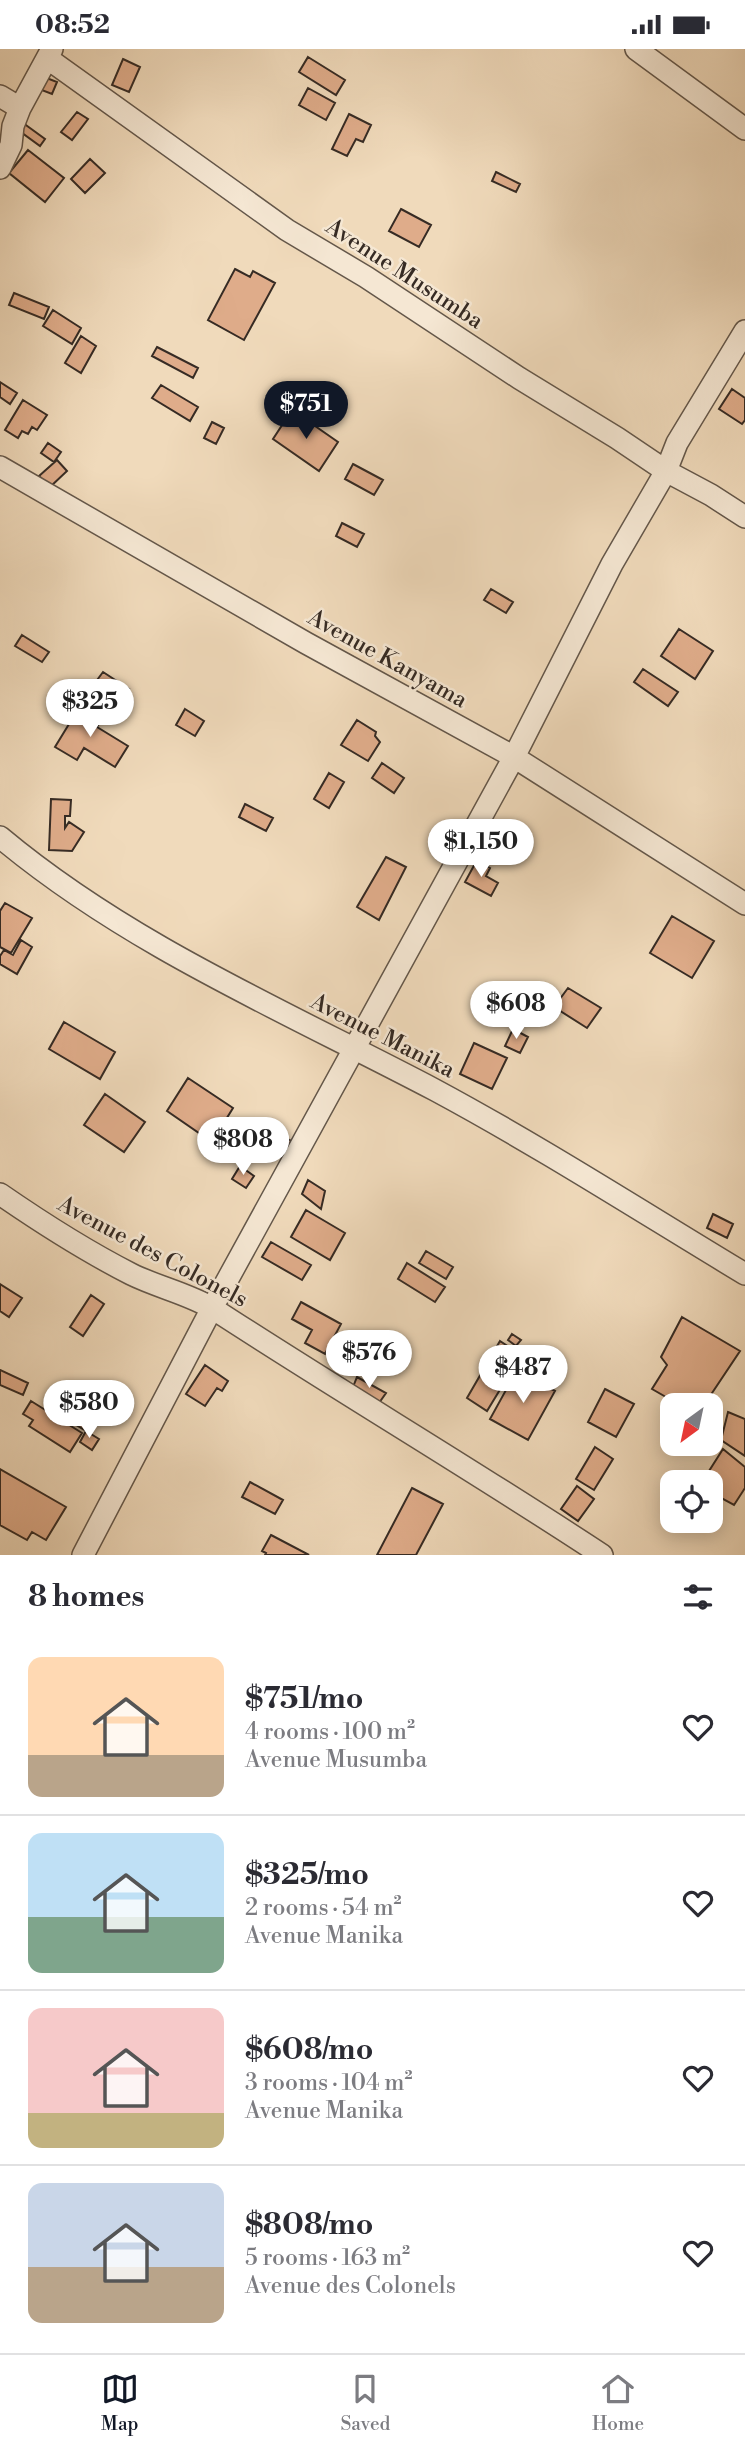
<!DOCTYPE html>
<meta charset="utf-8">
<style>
body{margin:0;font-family:"Libre Bodoni",serif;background:#f7f7f7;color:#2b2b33;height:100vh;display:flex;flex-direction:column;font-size:26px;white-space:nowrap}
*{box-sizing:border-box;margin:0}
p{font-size:23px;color:#7c7c81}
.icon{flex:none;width:38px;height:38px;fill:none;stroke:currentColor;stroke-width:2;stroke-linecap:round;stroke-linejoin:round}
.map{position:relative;height:1506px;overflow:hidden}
.side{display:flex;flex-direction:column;background:#fff;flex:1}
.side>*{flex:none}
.needle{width:46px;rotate:213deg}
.buttons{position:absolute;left:660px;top:1344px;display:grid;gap:14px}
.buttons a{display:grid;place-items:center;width:63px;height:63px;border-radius:14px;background:#fff;box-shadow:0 4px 18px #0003;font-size:35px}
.price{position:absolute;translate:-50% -60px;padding:0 16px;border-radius:24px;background:#fff;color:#222;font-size:23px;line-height:46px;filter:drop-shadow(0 2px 4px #0008)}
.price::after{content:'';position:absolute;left:50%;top:42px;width:21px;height:16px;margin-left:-10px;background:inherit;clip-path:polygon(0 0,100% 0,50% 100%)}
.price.on{background:#111827;color:#fff}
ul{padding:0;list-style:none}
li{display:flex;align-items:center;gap:21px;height:175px;padding:0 28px}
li+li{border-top:2px solid #e1e1e2}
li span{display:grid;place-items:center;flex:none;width:196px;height:140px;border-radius:14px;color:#555}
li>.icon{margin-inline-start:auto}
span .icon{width:84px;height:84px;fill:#fffc;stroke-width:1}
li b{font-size:30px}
h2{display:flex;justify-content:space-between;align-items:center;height:84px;padding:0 28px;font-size:30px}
.status{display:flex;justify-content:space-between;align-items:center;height:49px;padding:0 35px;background:#fff;direction:ltr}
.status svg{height:19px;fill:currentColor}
.menu{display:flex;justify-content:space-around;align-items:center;height:98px;border-top:2px solid #e1e1e2;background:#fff;font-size:19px;color:#7c7c81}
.menu a{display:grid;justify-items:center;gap:4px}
.menu .on{color:#111827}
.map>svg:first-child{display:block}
.building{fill:#dfac8a;stroke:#362b24;stroke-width:2}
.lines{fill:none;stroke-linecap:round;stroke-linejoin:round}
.street-casing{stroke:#64574a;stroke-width:24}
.street{stroke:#f5e7d3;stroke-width:21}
.labels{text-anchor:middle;stroke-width:5;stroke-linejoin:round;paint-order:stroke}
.street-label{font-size:23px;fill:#362b24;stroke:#f5e7d3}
</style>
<div class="status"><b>08:52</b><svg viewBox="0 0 49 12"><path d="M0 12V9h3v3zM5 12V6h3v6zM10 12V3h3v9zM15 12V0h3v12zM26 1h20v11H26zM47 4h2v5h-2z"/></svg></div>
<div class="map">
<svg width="745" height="1506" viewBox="0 0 745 1506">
<rect width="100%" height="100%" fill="#f0dabb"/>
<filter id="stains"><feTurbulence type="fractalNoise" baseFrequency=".00286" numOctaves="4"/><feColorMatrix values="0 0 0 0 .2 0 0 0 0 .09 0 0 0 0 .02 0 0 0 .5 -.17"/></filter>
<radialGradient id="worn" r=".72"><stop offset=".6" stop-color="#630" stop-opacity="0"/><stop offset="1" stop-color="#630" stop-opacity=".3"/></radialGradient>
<!-- building -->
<path class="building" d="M308,8L345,31L336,46L299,23Z
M123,10L140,18L129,43L112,36Z
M44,28L57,33L52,45L39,40Z
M308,39L335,54L326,71L299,56Z
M77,63L88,70L72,91L61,83Z
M349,65L371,76L363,93L356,90L347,107L332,100Z
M19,71L45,90L40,97L14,78Z
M28,101L64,129L45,153L9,124Z
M90,110L105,124L85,144L71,130Z
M496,123L520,135L516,143L492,132Z
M401,160L431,176L419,198L389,182Z
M235,220L250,228L253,222L275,234L244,291L208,271Z
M14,244L49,258L44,270L9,256Z
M53,261L81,279L72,295L43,277Z
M81,287L96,297L81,324L65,314Z
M157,298L198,319L193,329L152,307Z
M0,333L17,344L10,355L0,348Z
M161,336L198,358L190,372L152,349Z
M732,340L745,349V371L742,375L719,360Z
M23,351L47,366L37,381L32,378L28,385L22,382L18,389L5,381Z
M292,361L338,393L319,422L273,390Z
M212,373L224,379L216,395L204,389Z
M48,394L61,403L54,413L41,404Z
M57,411L67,422L50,438L39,427Z
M353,415L383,431L374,446L345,430Z
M342,474L364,485L357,498L336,487Z
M491,540L513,553L506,564L484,551Z
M679,580L713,602L695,630L661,607Z
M22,586L49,603L42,613L15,597Z
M643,620L678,643L668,657L634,633Z
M103,623L129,640L115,660L89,642Z
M80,657L90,663L88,666L100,673L97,678L128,697L115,718L84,699L77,711L55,698Z
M185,660L204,672L195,687L176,676Z
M357,671L376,683L375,687L380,693L368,712L341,696Z
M382,714L404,729L394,744L372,729Z
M329,724L344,733L329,759L314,750Z
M51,750L71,751L70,767H65V779L69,773L84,783L72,802L49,801Z
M245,755L273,769L266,782L239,768Z
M386,808L406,818L379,871L357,858Z
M477,811L490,819L486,827L498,834L491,847L465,833Z
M5,854L32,869L11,904L0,898V862Z
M672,867L714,892L692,929L650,904Z
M21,891L32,898L17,925L0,915V907L4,901L13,906Z
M568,939L601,959L587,979L554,958Z
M64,973L115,1003L100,1030L49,1000Z
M513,980L528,988L520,1004L505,997Z
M474,994L507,1009L492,1040L460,1025Z
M188,1029L233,1059L212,1093L167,1062Z
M105,1045L145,1073L124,1103L84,1076Z
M281,1086L293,1093L285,1107L274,1100Z
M240,1117L254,1127L246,1139L232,1130Z
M308,1131L325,1142L321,1160L302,1145Z
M306,1161L345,1184L330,1211L291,1188Z
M713,1165L733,1175L727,1189L707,1179Z
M271,1193L311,1216L302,1231L262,1208Z
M426,1202L453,1218L446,1230L419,1214Z
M407,1214L445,1238L435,1253L398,1230Z
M0,1235L22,1249L9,1268L0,1262Z
M91,1246L104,1255L83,1287L70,1278Z
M301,1253L341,1275L325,1305L305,1294L312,1281L292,1270Z
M682,1268L740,1302L704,1356H680L652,1340L667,1316L661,1308Z
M512,1285L521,1291L516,1297L508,1291Z
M500,1292L521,1306L487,1362L467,1349Z
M205,1316L228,1332L222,1342L217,1339L205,1357L186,1345Z
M0,1321L28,1334L23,1346L0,1336Z
M517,1321L555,1342L528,1391L490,1370Z
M357,1328L386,1344L379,1354L353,1338Z
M605,1340L634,1355L616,1388L588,1373Z
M31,1352L82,1384L70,1403L29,1377L33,1371L23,1365Z
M74,1362L92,1374L86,1382L68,1371Z
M728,1363L745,1370V1407L721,1391Z
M86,1382L99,1390L92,1401L80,1393Z
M595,1398L613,1410L594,1441L576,1430Z
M723,1400L745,1418V1439L734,1456L710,1443V1433H702Z
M0,1420L66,1458L46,1491L32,1483L27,1491L0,1476Z
M250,1433L283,1451L275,1465L242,1448Z
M577,1437L594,1450L578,1472L561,1460Z
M412,1439L443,1455L416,1506H377Z
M271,1486L309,1506H265L266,1504L262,1502Z"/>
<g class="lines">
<!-- street casing -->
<g class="street-casing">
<path id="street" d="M636,0L745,80
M47,9L287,181L366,228L519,329L617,389L666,422L711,446L745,468
M0,47L20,59
M0,119L11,96L13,77L20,59L52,0
M0,418L306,594L514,708L745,855
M0,788C129,896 287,963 435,1041C541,1098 642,1163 745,1225
M0,1145C42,1174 86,1202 131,1225C157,1238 186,1244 212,1259C341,1343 473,1421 602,1506
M83,1506L212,1259L514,708L612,515L666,422L677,394L745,282"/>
</g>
<!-- street -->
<use href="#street" class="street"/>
</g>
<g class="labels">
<!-- street labels -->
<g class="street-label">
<text transform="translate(405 224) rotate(33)" y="8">Avenue Musumba</text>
<text transform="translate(388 609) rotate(29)" y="8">Avenue Kanyama</text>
<text transform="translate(383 986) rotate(27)" y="8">Avenue Manika</text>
<text transform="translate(153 1202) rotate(28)" y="8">Avenue des Colonels</text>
</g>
</g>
<rect width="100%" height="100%" filter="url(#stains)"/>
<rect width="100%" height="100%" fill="url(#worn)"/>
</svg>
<div class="buttons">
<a><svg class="needle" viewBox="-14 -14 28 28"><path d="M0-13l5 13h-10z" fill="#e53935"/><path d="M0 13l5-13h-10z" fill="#7c7c81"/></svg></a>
<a><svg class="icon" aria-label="locate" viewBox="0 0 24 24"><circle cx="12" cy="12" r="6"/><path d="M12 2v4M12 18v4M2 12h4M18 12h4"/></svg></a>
</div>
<b class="price on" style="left:306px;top:392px">$751</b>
<b class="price" style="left:90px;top:690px">$325</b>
<b class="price" style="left:481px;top:830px">$1,150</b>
<b class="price" style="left:516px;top:992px">$608</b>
<b class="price" style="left:243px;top:1128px">$808</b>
<b class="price" style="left:369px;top:1341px">$576</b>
<b class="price" style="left:523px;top:1356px">$487</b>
<b class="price" style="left:89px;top:1391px">$580</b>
</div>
<section class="side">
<h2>8 homes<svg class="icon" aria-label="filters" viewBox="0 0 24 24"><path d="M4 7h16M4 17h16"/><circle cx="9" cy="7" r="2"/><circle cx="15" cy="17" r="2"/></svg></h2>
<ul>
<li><span style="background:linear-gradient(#ffd9b3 70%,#b9a48a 0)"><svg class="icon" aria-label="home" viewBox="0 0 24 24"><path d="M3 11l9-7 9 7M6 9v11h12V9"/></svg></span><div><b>$751/mo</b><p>4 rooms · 100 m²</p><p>Avenue Musumba</p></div><svg class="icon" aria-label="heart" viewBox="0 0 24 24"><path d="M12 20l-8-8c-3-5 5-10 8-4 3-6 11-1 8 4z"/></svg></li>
<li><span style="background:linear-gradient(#bfe0f5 60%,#7fa58c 0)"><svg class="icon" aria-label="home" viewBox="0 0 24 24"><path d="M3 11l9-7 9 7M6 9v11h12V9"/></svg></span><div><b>$325/mo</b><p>2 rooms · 54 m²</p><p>Avenue Manika</p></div><svg class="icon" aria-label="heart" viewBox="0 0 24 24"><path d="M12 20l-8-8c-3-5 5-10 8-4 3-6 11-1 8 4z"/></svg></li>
<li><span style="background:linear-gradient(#f6c9c9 75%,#c2b280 0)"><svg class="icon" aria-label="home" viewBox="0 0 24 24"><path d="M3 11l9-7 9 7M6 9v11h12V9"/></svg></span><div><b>$608/mo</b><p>3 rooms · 104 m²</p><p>Avenue Manika</p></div><svg class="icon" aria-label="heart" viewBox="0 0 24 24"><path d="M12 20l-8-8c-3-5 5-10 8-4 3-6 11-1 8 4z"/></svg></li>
<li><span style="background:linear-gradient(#c9d6e8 60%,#b9a48a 0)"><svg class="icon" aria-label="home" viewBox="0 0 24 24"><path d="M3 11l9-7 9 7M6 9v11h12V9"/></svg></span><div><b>$808/mo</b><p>5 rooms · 163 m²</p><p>Avenue des Colonels</p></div><svg class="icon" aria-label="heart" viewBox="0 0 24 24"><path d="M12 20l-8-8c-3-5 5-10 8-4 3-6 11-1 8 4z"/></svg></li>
</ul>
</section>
<nav class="menu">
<a class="on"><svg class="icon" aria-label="map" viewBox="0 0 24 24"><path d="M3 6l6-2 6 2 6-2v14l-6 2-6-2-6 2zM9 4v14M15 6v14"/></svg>Map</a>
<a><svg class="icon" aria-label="saved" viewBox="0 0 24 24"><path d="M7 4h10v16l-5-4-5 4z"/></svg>Saved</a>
<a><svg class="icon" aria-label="home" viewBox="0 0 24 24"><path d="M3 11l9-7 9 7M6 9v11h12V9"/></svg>Home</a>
</nav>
